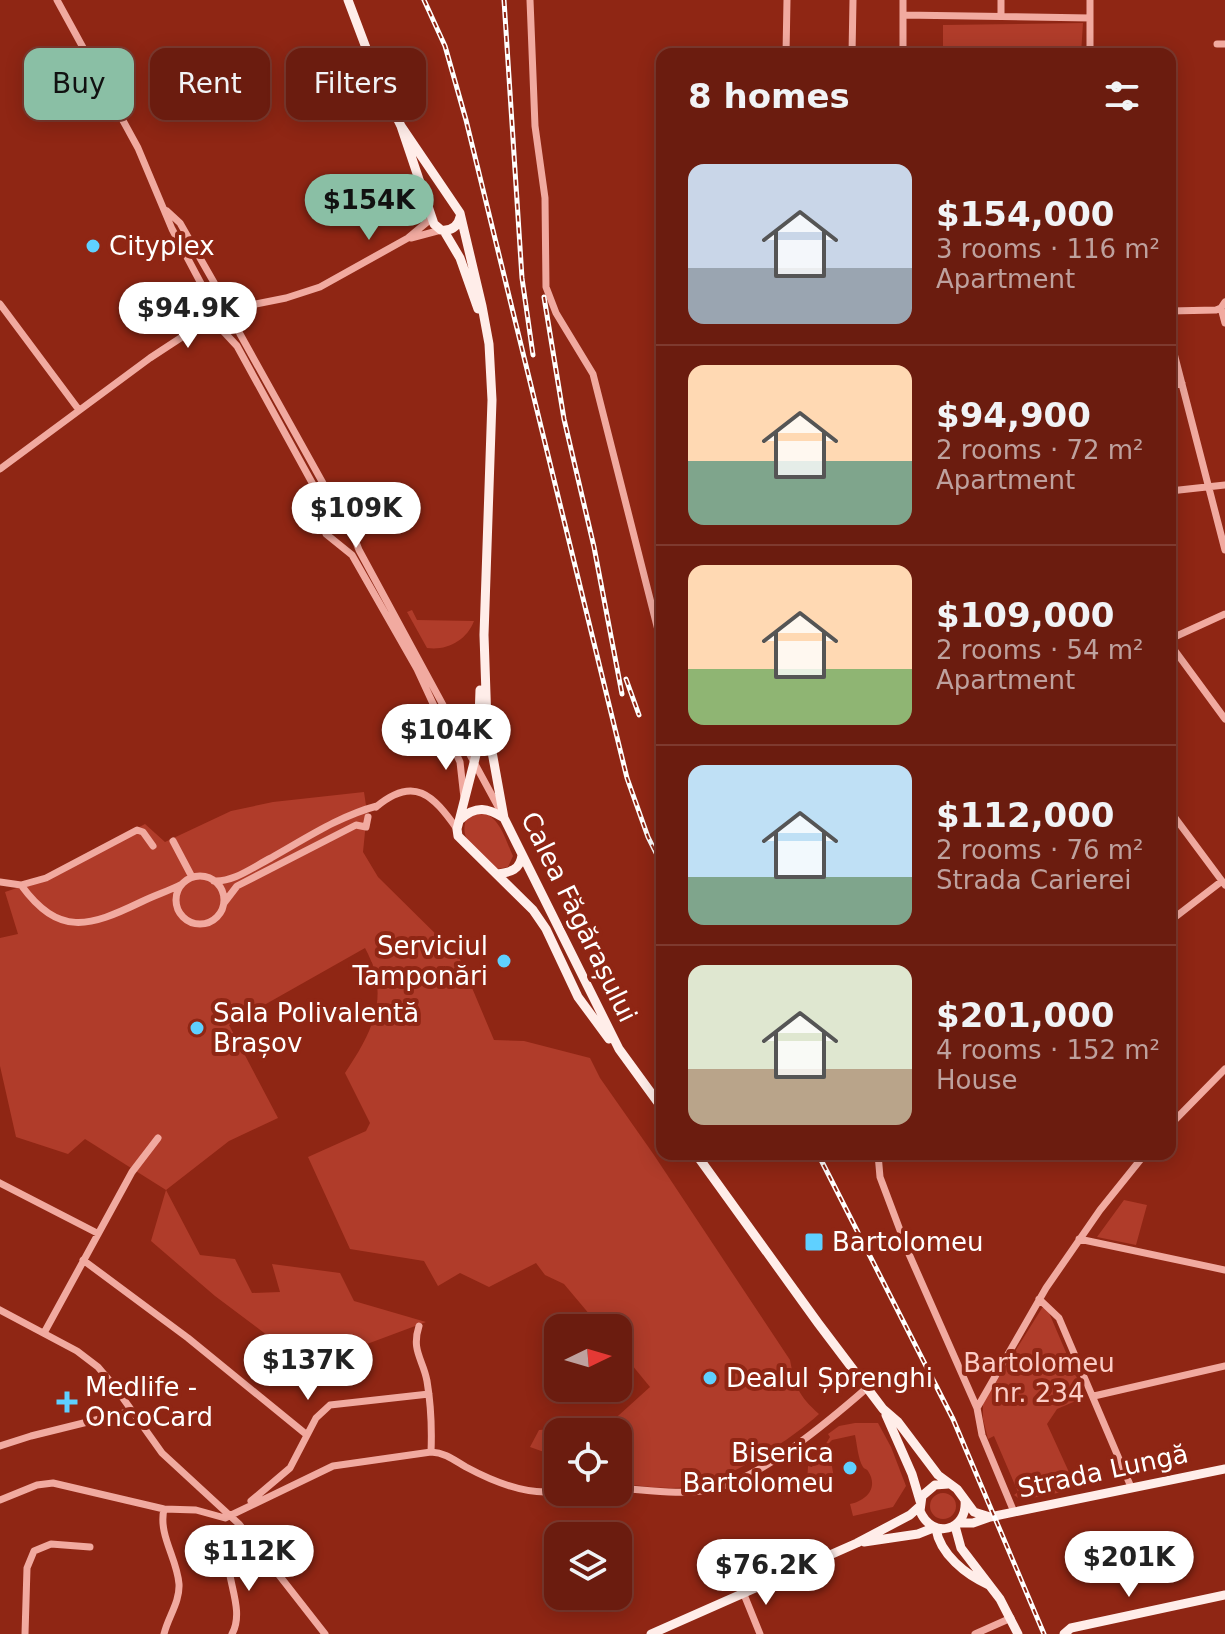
<!DOCTYPE html>
<meta charset="utf-8">
<style>
body{margin:0;font-family:"DejaVu Sans",sans-serif;background:#73291d;color:#f1f3f6;height:100vh;display:flex;flex-direction:column;font-size:30px;white-space:nowrap}
*{box-sizing:border-box;margin:0}
p{font-size:26px;color:#bea19e}
.icon{flex:none;width:44px;height:44px;fill:none;stroke:currentColor;stroke-width:2;stroke-linecap:round;stroke-linejoin:round}
.map{position:relative;flex:1;overflow:hidden}
.drawer{position:absolute;left:656px;top:48px;width:520px;height:1112px;display:flex;flex-direction:column;background:#6b1c0f;border-radius:16px;box-shadow:0 4px 20px #0003,0 0 0 2px #7e3a2f}
.drawer>*{flex:none}
.hud{position:absolute;left:24px;top:48px;width:512px;height:72px;display:flex;gap:16px}
.needle{width:52px;rotate:85deg}
.buttons{position:absolute;left:544px;top:1314px;display:grid;gap:16px}
.buttons a{display:grid;place-items:center;width:88px;height:88px;border-radius:16px;background:#6b1c0f;box-shadow:0 4px 20px #0003,0 0 0 2px #7e3a2f;font-size:40px}
.price{position:absolute;translate:-50% -68px;padding:0 18px;border-radius:28px;background:#fff;color:#222;font-size:26px;line-height:52px;filter:drop-shadow(0 2px 4px #0008)}
.price::after{content:'';position:absolute;left:50%;top:48px;width:24px;height:18px;margin-left:-12px;background:inherit;clip-path:polygon(0 0,100% 0,50% 100%)}
.price.current{background:#8abfa5;color:#111}
ul{padding:0;list-style:none}
li{display:flex;align-items:center;gap:24px;height:200px;padding:0 32px}
li+li{border-top:2px solid #7e3a2f}
li span{display:grid;place-items:center;flex:none;width:224px;height:160px;border-radius:16px;color:#555}
li>.icon{margin-inline-start:auto}
span .icon{width:96px;height:96px;fill:#fffc;stroke-width:1}
li b{font-size:34px}
h2{display:flex;justify-content:space-between;align-items:center;height:96px;padding:0 32px;font-size:34px}
.pill{padding:0 28px;border-radius:16px;background:#6b1c0f;box-shadow:0 4px 20px #0003,0 0 0 2px #7e3a2f;font-size:28px;line-height:72px}
.pill.current{background:#8abfa5;color:#111}
.map>svg:first-child{display:block}
.green{fill:#b03c2a}
.lines{fill:none;stroke-linecap:round;stroke-linejoin:round}
.minor{stroke:#f1aaa0;stroke-width:7}
.major{stroke:#ffede9;stroke-width:9}
.rail-casing{stroke:#fff;stroke-width:5}
.rail{stroke:#8f2614;stroke-width:2;stroke-dasharray:6;stroke-linecap:butt}
.poi-dot{fill:#5fd0ff;stroke:#8f2614;stroke-width:3}
.labels{text-anchor:middle;stroke-width:8;stroke-linejoin:round;paint-order:stroke}
.poi-label{font-size:26px;fill:#fff;stroke:#8f2614;text-anchor:start}
.street-label{font-size:26px;fill:#fff;stroke:#8f2614}
.park-label{font-size:26px;fill:#fccdc6;stroke:#8f2614}
</style>
<div class="map">
<svg width="1225" height="1634" viewBox="0 0 1225 1634">
<rect width="100%" height="100%" fill="#8f2614"/>
<!-- green -->
<path class="green" d="M1083,23L1081,54H943V25Z
M412,610L417,620L474,621C467,640 447,651 427,648L407,612Z
M364,792L367,812L363,852L378,877L459,957L494,1040L524,1041L590,1058L600,1078L654,1155L790,1360C795,1387 799,1396 819,1414C791,1440 724,1483 686,1487C664,1490 640,1485 618,1484V1432H558V1457L530,1447L539,1430L608,1425L650,1387L618,1348V1328H601L564,1284L545,1275L536,1263L489,1287L460,1273L438,1286L424,1261L350,1249L308,1157L366,1131L370,1123L345,1073C373,1031 391,996 365,948L229,1025L278,1118L229,1141L166,1190L200,1255L235,1259L252,1293L280,1292L272,1264L340,1273L354,1301L426,1322L308,1366L215,1296L151,1241L166,1190L85,1139L68,1154L16,1137L0,1066V938L18,934L5,892L41,880L145,824L165,842L231,811L273,802Z
M480,812C500,816 505,839 513,856L508,867L497,869C482,855 458,843 466,820Z
M1124,1200L1147,1205L1136,1245L1097,1237Z
M1042,1308H1047L1085,1397L1057,1409L1047,1424L1068,1470L1073,1490L1021,1500L1014,1495L1018,1492L994,1436L988,1439L983,1419V1403Z
M855,1423H878L891,1447L906,1486L893,1507L853,1516L850,1504C866,1501 879,1488 868,1471C867,1469 864,1469 863,1467C858,1459 857,1444 855,1435L832,1440L828,1444L834,1478L807,1485L808,1466L812,1467L830,1437L828,1434L839,1426Z
M930 1506a13 13 0 1 1 26 0a13 13 0 1 1-26 0Z"/>
<g class="lines">
<!-- minor -->
<path class="minor" d="M57,0L138,148L172,229L205,291L211,318L237,346L321,499L327,520L324,527L326,534L352,555L417,669L460,762L464,798
M530,0L535,126L545,198L546,287L556,313L593,374L662,646
M1001,0V16
M903,15L1090,18
M1217,44H1225
M786,54L787,0
M852,54L853,0
M903,54V0
M1090,54V0
M167,211L180,223L224,300
M411,238L441,230
M0,304L79,410
M236,308L235,320L240,334L334,503L348,521L359,550L501,812
M236,308L286,298L320,287L408,238L432,218
M1221,308L1225,323
M1170,311L1216,310L1221,308L1225,302
M1170,338L1225,550
M1170,387L1182,383
M0,469L150,358L211,318
M1170,491L1225,485
M1170,639L1225,614
M1170,644L1225,719
M376,807C414,775 433,795 457,829
M1170,811L1225,885
M173,841L192,877
M176 900a24 24 0 1 1 48 0a24 24 0 1 1-48 0Z
M214,881C234,882 253,867 271,858C305,839 339,816 377,806
M0,882L21,885C59,937 89,927 141,902C155,895 169,891 182,884
M21,885L46,878L137,830L143,832L153,846
M224,903L237,886L356,825L366,827L368,817
M1170,921L1222,881
M1170,1125L1225,1069
M878,1154L880,1177L909,1254L977,1408
M0,1183L97,1233
M1079,1239L1225,1270
M83,1260L188,1338L307,1435
M1039,1299L1059,1318L1131,1487
M0,1310L77,1351L98,1367L115,1387L162,1453L239,1524L325,1634
M419,1326C411,1351 423,1359 427,1381C431,1405 432,1428 431,1452
M44,1333L132,1172L158,1138
M1094,1396L1225,1366
M0,1446L31,1436L132,1411
M618,1488C648,1490 682,1496 712,1489C762,1478 829,1421 868,1387
M0,1500L37,1485L53,1483L164,1509L196,1510L225,1518L333,1466L431,1452C446,1453 454,1460 466,1467C492,1481 528,1496 558,1491
M251,1501L290,1468L316,1418L330,1405L429,1394
M1014,1512L982,1435L977,1408L1046,1288L1100,1210L1145,1154
M743,1592L760,1634
M25,1634L27,1568L34,1551L51,1544L90,1547
M164,1634C168,1617 180,1602 179,1584C177,1558 158,1535 164,1509
M232,1634C244,1612 229,1585 228,1561L231,1554L251,1538
M975,1634L1011,1618"/>
<!-- major -->
<path class="major" d="M348,0L377,77L401,126L434,224L441,230C451,231 458,227 460,217
M401,126L460,213L482,306L489,344L492,400L484,635L487,724L504,818L619,1049L662,1108
M444,231L460,258L478,309
M480,690L478,747L457,829L458,836L533,910L546,929L578,997L609,1039
M461,819C476,805 488,808 504,818
M497,874C511,872 520,870 522,855
M696,1154L818,1323L883,1409L898,1422L938,1475L957,1489L974,1512L990,1517
M886,1415L912,1474L920,1501
M948,1484L935,1485L922,1496L920,1511C932,1540 968,1531 965,1500
M959,1523H973L990,1517L1225,1469
M955,1526L961,1548L1000,1599L1018,1634
M936,1529C940,1554 966,1575 989,1585
M864,1542L918,1534L933,1528
M651,1634L857,1543L910,1515L920,1506
M1064,1634L1071,1628L1225,1595"/>
<!-- rail casing -->
<g class="rail-casing">
<path id="rail" d="M424,0L445,46L466,120L627,778L648,837L662,865
M504,0L522,278L533,355
M544,297L564,419L594,547L622,694
M626,679L639,715
M818,1154L953,1419L1044,1634"/>
</g>
<!-- rail -->
<use href="#rail" class="rail"/>
</g>
<!-- markers -->
<g class="poi-dot">
<circle cx="93" cy="246" r="8"/>
<circle cx="504" cy="961" r="8"/>
<circle cx="197" cy="1028" r="8"/>
<rect x="804" y="1232" width="20" height="20" rx="4"/>
<circle cx="710" cy="1378" r="8"/>
<path d="M63 1390h8v8h8v8h-8v8h-8v-8h-8v-8h8z"/>
<circle cx="850" cy="1468" r="8"/>
</g>
<g class="labels">
<!-- poi labels -->
<g class="poi-label">
<text x="109" y="255">Cityplex</text>
<text x="488" y="955" text-anchor="end">Serviciul<tspan x="488" dy="30">Tamponări</tspan></text>
<text x="213" y="1022">Sala Polivalentă<tspan x="213" dy="30">Brașov</tspan></text>
<text x="832" y="1251">Bartolomeu</text>
<text x="726" y="1387">Dealul Șprenghi</text>
<text x="85" y="1396">Medlife -<tspan x="85" dy="30">OncoCard</tspan></text>
<text x="834" y="1462" text-anchor="end">Biserica<tspan x="834" dy="30">Bartolomeu</tspan></text>
</g>
<!-- street labels -->
<g class="street-label">
<text transform="translate(579 917) rotate(64)" y="9">Calea Făgărașului</text>
<text transform="translate(1103 1471) rotate(-12)" y="9">Strada Lungă</text>
</g>
<!-- park labels -->
<g class="park-label">
<text x="1039" y="1372">Bartolomeu<tspan x="1039" dy="30">nr. 234</tspan></text>
</g>
</g>
</svg>
<div class="buttons">
<a><svg class="needle" viewBox="-14 -14 28 28"><path d="M0-13l5 13h-10z" fill="#e53935"/><path d="M0 13l5-13h-10z" fill="#bea19e"/></svg></a>
<a><svg class="icon" aria-label="locate" viewBox="0 0 24 24"><circle cx="12" cy="12" r="6"/><path d="M12 2v4M12 18v4M2 12h4M18 12h4"/></svg></a>
<a><svg class="icon" aria-label="layers" viewBox="0 0 24 24"><path d="M12 4l9 5-9 5-9-5zM3 14l9 5 9-5"/></svg></a>
</div>
<b class="price current" style="left:369px;top:242px">$154K</b>
<b class="price" style="left:188px;top:350px">$94.9K</b>
<b class="price" style="left:356px;top:550px">$109K</b>
<b class="price" style="left:446px;top:772px">$104K</b>
<b class="price" style="left:308px;top:1402px">$137K</b>
<b class="price" style="left:249px;top:1593px">$112K</b>
<b class="price" style="left:1129px;top:1599px">$201K</b>
<b class="price" style="left:766px;top:1607px">$76.2K</b>
<div class="hud">
<a class="pill current">Buy</a>
<a class="pill">Rent</a>
<a class="pill">Filters</a>
</div>
<section class="drawer">
<h2>8 homes<svg class="icon" aria-label="filters" viewBox="0 0 24 24"><path d="M4 7h16M4 17h16"/><circle cx="9" cy="7" r="2"/><circle cx="15" cy="17" r="2"/></svg></h2>
<ul>
<li><span style="background:linear-gradient(#c9d6e8 65%,#9aa5b1 0)"><svg class="icon" aria-label="home" viewBox="0 0 24 24"><path d="M3 11l9-7 9 7M6 9v11h12V9"/></svg></span><div><b>$154,000</b><p>3 rooms · 116 m²</p><p>Apartment</p></div></li>
<li><span style="background:linear-gradient(#ffd9b3 60%,#7fa58c 0)"><svg class="icon" aria-label="home" viewBox="0 0 24 24"><path d="M3 11l9-7 9 7M6 9v11h12V9"/></svg></span><div><b>$94,900</b><p>2 rooms · 72 m²</p><p>Apartment</p></div></li>
<li><span style="background:linear-gradient(#ffd9b3 65%,#8fb573 0)"><svg class="icon" aria-label="home" viewBox="0 0 24 24"><path d="M3 11l9-7 9 7M6 9v11h12V9"/></svg></span><div><b>$109,000</b><p>2 rooms · 54 m²</p><p>Apartment</p></div></li>
<li><span style="background:linear-gradient(#bfe0f5 70%,#7fa58c 0)"><svg class="icon" aria-label="home" viewBox="0 0 24 24"><path d="M3 11l9-7 9 7M6 9v11h12V9"/></svg></span><div><b>$112,000</b><p>2 rooms · 76 m²</p><p>Strada Carierei</p></div></li>
<li><span style="background:linear-gradient(#dfe7d0 65%,#b9a48a 0)"><svg class="icon" aria-label="home" viewBox="0 0 24 24"><path d="M3 11l9-7 9 7M6 9v11h12V9"/></svg></span><div><b>$201,000</b><p>4 rooms · 152 m²</p><p>House</p></div></li>
</ul>
</section>
</div>
